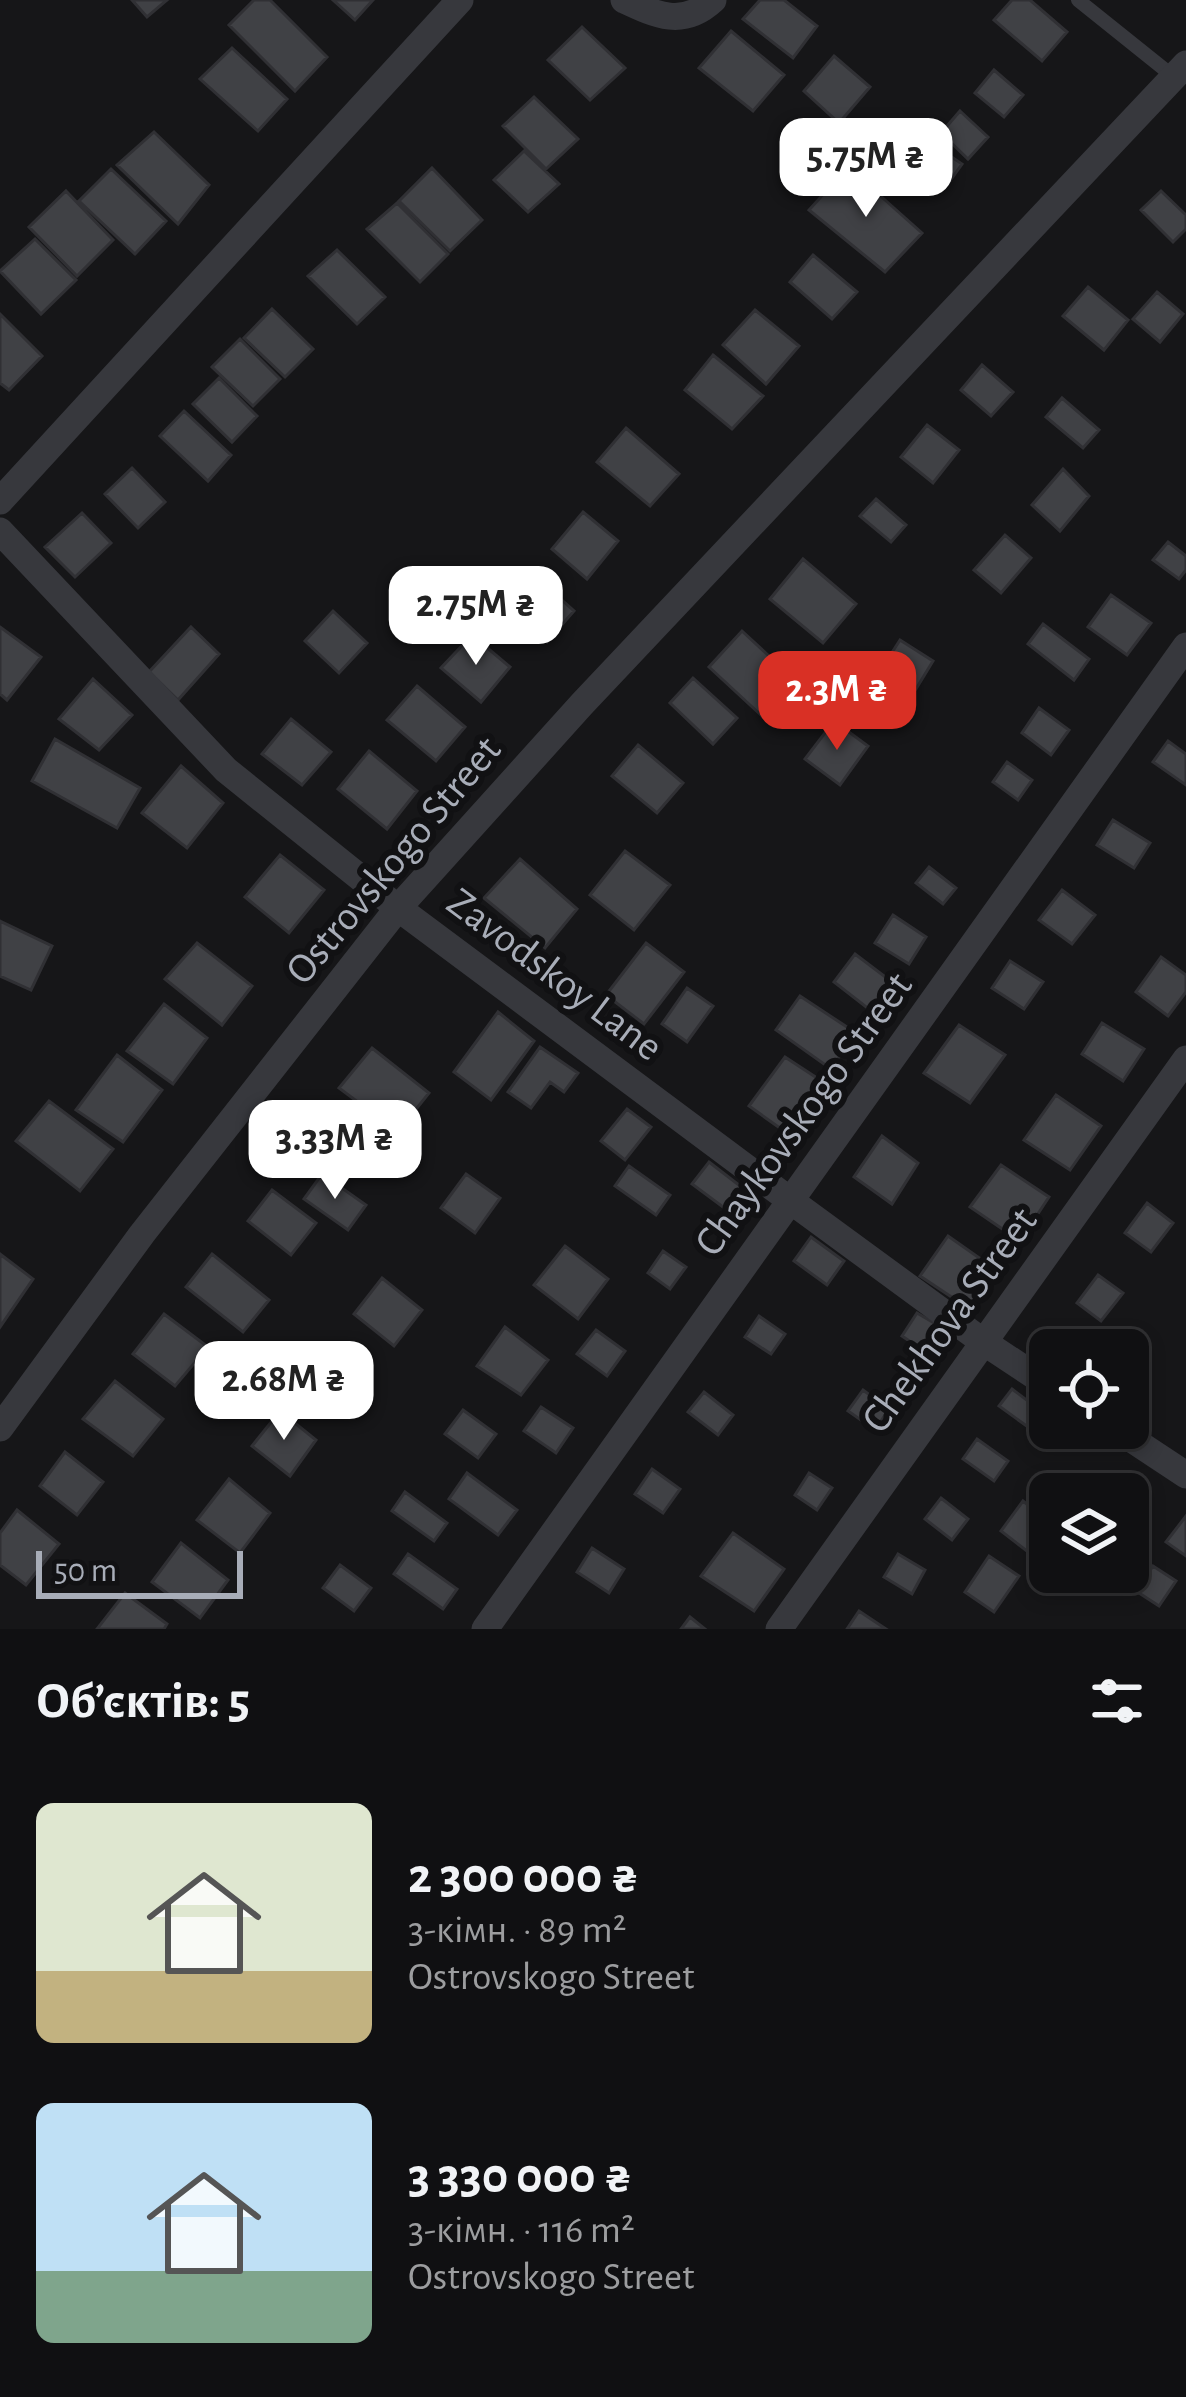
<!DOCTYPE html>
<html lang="uk">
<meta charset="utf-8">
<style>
body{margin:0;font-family:"Alegreya Sans",sans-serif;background:#19191b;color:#f1f3f6;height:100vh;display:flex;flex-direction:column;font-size:45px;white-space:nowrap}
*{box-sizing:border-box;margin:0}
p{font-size:39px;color:#9c9d9f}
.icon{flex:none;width:66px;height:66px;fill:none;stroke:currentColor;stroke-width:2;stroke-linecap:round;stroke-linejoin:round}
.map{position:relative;height:1629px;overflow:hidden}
.panel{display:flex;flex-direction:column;background:#101012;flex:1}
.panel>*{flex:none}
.controls{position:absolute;left:1029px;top:1329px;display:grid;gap:24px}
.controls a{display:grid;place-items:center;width:120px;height:120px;border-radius:18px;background:#101012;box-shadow:0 6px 18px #0003,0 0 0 3px #303032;font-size:60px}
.scale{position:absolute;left:36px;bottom:30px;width:207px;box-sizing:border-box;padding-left:12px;border:6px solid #a8adb8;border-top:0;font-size:33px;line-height:42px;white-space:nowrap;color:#a8adb8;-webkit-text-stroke:9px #111113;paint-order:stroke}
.price{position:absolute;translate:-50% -102px;padding:0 27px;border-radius:24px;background:#fff;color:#222;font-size:39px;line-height:78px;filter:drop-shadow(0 3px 6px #0008)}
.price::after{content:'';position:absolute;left:50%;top:72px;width:36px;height:27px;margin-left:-18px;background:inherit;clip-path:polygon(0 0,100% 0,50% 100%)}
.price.active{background:#d93025;color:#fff}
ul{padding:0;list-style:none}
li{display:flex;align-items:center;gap:36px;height:300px;padding:0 36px}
li span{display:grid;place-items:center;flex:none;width:336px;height:240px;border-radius:18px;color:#555}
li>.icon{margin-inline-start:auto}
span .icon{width:144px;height:144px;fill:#fffc;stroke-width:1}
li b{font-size:51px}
h2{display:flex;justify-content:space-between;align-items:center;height:144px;padding:0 36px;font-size:51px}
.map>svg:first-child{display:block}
.building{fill:#404145;stroke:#303034;stroke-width:3}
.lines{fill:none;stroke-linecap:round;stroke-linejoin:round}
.lane{stroke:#37383d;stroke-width:14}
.street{stroke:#37383d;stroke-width:27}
.labels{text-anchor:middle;stroke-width:12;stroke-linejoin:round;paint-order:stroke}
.street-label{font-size:42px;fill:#a8adb8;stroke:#111113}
</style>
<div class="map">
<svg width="1186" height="1629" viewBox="0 0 1186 1629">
<rect width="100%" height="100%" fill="#161618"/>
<!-- building -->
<path class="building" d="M132,0H167L147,17Z
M254,0H270L327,57L295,91L229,25Z
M333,0H373L355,20Z
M760,0H784L817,26L793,58L743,19Z
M1012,0H1030L1067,32L1042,61L994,20Z
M582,27L625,68L590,100L548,60Z
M731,31L784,75L753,111L699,68Z
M232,48L287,99L258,131L200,79Z
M834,56L870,87L839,123L804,91Z
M994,70L1023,95L1004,117L975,93Z
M534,97L578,139L546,169L503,126Z
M960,111L988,137L968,159L941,133Z
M914,131L962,164L947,185L899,151Z
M154,132L209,185L178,224L117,165Z
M524,151L559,184L528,212L494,180Z
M848,167L922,233L885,272L809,210Z
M432,168L482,220L450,251L399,201Z
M111,169L166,221L135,254L79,201Z
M66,191L113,240L77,276L29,227Z
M1161,191L1186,215V229L1173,242L1141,210Z
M397,203L448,254L420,282L367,229Z
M35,239L76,280L41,314L0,271Z
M337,250L385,297L357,324L308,276Z
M813,255L857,292L832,319L790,282Z
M1088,287L1128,320L1104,350L1063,316Z
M1157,292L1183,314L1160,342L1133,319Z
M272,309L313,349L285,377L244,338Z
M755,310L799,346L766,384L723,345Z
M0,314L42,356L9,390L0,383Z
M240,339L280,379L253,406L212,367Z
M713,355L763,396L732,429L685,390Z
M982,365L1013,392L991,416L961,390Z
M219,378L257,416L232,442L193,404Z
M1062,398L1099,430L1083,448L1046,417Z
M184,411L231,455L208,481L160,436Z
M927,425L959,450L933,483L901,457Z
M626,428L679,474L650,506L597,462Z
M132,468L165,502L138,528L105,494Z
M1063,469L1089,496L1060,531L1032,505Z
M876,499L906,525L891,542L860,516Z
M583,512L618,541L587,579L552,549Z
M82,513L111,543L75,577L45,547Z
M1005,535L1031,558L1001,593L974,570Z
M1168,542L1186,556V570L1179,579L1153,560Z
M803,559L856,604L823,643L770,599Z
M536,577L574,611L547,642L508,610Z
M1111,595L1151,623L1127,655L1088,627Z
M333,611L367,643L339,673L305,641Z
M1043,624L1089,659L1074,680L1028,644Z
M0,627L41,657L7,700L0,694Z
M191,627L219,654L178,700L149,672Z
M742,631L796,681L763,717L709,667Z
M472,635L510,667L481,702L441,668Z
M900,640L933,661L916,689L882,668Z
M693,678L737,718L713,744L670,703Z
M93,679L132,715L99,750L59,719Z
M417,686L465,727L436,761L387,720Z
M1039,708L1069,730L1051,755L1022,733Z
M291,719L331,752L302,785L262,754Z
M834,721L868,746L840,785L805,759Z
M55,739L140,788L117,828L32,781Z
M1168,741L1186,754V785L1153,762Z
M638,745L683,783L657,813L612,776Z
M369,751L417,791L387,829L338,789Z
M1007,762L1032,780L1018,800L993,782Z
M181,766L223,803L187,848L142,813Z
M1113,820L1150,843L1134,868L1097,845Z
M625,851L670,885L634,930L590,895Z
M280,855L324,890L289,933L245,897Z
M520,859L577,909L545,948L484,898Z
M929,867L956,888L943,904L916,883Z
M1062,890L1095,915L1072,944L1039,920Z
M893,915L926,937L909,964L875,943Z
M0,921L52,946L31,990L0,976Z
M197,943L252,986L222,1025L165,979Z
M646,943L684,972L644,1024L606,995Z
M855,954L892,982L870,1010L834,982Z
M1161,957L1186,975V992L1168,1016L1136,992Z
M1010,961L1043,982L1024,1009L992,988Z
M687,988L713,1006L687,1042L662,1024Z
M800,996L856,1033L831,1069L776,1030Z
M164,1004L207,1038L173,1084L127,1051Z
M498,1012L534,1041L491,1100L454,1072Z
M1102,1023L1144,1049L1123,1081L1082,1054Z
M959,1025L1005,1055L970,1103L924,1073Z
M540,1047L578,1073L564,1092L550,1082L531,1108L508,1092Z
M372,1048L429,1093L398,1132L339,1088Z
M117,1055L162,1090L123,1142L76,1110Z
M785,1057L820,1080L784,1131L749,1106Z
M1056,1095L1101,1126L1070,1170L1024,1140Z
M49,1101L113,1149L80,1191L16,1141Z
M627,1109L651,1127L625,1160L601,1141Z
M882,1136L918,1163L892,1204L854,1177Z
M709,1162L748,1192L731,1213L692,1184Z
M1001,1165L1049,1197L1020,1241L970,1207Z
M629,1166L670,1195L656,1215L615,1186Z
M322,1174L366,1205L348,1230L304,1199Z
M466,1174L500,1198L475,1233L441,1208Z
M272,1190L316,1223L291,1255L248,1221Z
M1147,1203L1173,1223L1151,1252L1125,1233Z
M948,1236L998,1271L971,1310L920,1276Z
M811,1237L844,1261L827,1285L794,1261Z
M565,1246L608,1279L578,1319L534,1285Z
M663,1251L686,1267L670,1289L648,1273Z
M0,1254L33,1279L0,1327Z
M212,1254L269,1300L243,1332L186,1287Z
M1098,1275L1123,1293L1101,1321L1077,1303Z
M382,1278L422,1310L394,1346L354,1314Z
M917,1313L946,1330L930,1355L902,1336Z
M164,1314L208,1347L175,1386L133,1354Z
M759,1316L785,1334L771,1354L745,1337Z
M505,1327L548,1360L521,1395L477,1366Z
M596,1330L625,1351L607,1376L577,1354Z
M1128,1380L1139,1388L1128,1404Z
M115,1381L163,1419L133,1456L83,1419Z
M1012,1389L1040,1410L1028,1427L999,1406Z
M863,1390L889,1409L875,1430L848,1411Z
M704,1392L733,1415L718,1435L688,1412Z
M541,1407L573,1428L556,1453L524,1431Z
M463,1410L496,1434L478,1458L445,1434Z
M280,1411L316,1440L290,1476L252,1446Z
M977,1439L1008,1461L994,1481L963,1459Z
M65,1452L103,1482L77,1515L40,1486Z
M652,1469L680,1489L663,1513L635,1494Z
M467,1473L517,1510L498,1535L449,1499Z
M809,1473L832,1488L817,1510L795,1495Z
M229,1479L270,1513L240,1553L197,1520Z
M405,1492L447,1523L434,1541L392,1511Z
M941,1498L968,1519L952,1540L925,1519Z
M1023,1501L1050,1522V1539L1036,1558L1001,1531Z
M17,1510L59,1544L26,1585L0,1565V1533Z
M1186,1516V1556L1166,1542Z
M733,1533L784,1569L754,1611L701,1576Z
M181,1543L228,1580L200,1618L152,1582Z
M592,1548L624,1569L609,1593L577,1572Z
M408,1554L457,1589L443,1609L394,1574Z
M898,1554L925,1570L912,1594L884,1577Z
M989,1556L1019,1576L994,1612L965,1592Z
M340,1565L371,1588L354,1611L323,1588Z
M1153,1566L1176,1581L1159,1606L1136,1591Z
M125,1593L167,1624L164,1629H97Z
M859,1611L886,1629H847Z
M690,1617L705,1629H681Z"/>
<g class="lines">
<!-- lane -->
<path class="lane" d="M1078,0L1174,77"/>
<!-- street -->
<path class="street" d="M624,0C656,15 683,28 713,0
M0,501L460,0
M0,531L226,770L398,908L791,1201L982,1341L1050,1386
M0,1428L142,1234L398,908L582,704L1186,64
M1115,1428L1186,1475
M485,1629L1186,646
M779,1629L1186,1059"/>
</g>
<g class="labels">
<!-- street labels -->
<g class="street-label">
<text transform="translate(392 859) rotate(-50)" y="15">Ostrovskogo Street</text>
<text transform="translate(556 973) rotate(37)" y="15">Zavodskoy Lane</text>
<text transform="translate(802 1113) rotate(-54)" y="15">Chaykovskogo Street</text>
<text transform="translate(948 1319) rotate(-54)" y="15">Chekhova Street</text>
</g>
</g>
</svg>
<div class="controls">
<a><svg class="icon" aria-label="locate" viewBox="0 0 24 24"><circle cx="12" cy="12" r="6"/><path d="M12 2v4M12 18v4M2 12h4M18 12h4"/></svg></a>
<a><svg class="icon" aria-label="layers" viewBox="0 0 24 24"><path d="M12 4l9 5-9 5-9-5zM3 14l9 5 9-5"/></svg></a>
</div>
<div class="scale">50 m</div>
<b class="price" style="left:866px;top:220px">5.75M ₴</b>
<b class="price" style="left:476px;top:668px">2.75M ₴</b>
<b class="price active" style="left:837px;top:753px">2.3M ₴</b>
<b class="price" style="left:335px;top:1202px">3.33M ₴</b>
<b class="price" style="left:284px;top:1443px">2.68M ₴</b>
</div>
<section class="panel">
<h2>Об’єктів: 5<svg class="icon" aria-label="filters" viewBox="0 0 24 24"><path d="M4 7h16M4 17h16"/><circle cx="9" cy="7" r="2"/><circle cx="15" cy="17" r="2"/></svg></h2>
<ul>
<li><span style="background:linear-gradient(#dfe7d0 70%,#c2b280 0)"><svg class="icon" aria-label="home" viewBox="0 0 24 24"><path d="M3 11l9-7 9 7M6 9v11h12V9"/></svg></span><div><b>2 300 000 ₴</b><p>3-кімн. · 89 m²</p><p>Ostrovskogo Street</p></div></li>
<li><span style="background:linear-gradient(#bfe0f5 70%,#7fa58c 0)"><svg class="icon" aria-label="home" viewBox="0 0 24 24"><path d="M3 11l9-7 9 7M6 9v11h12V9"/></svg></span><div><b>3 330 000 ₴</b><p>3-кімн. · 116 m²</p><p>Ostrovskogo Street</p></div></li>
</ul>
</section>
